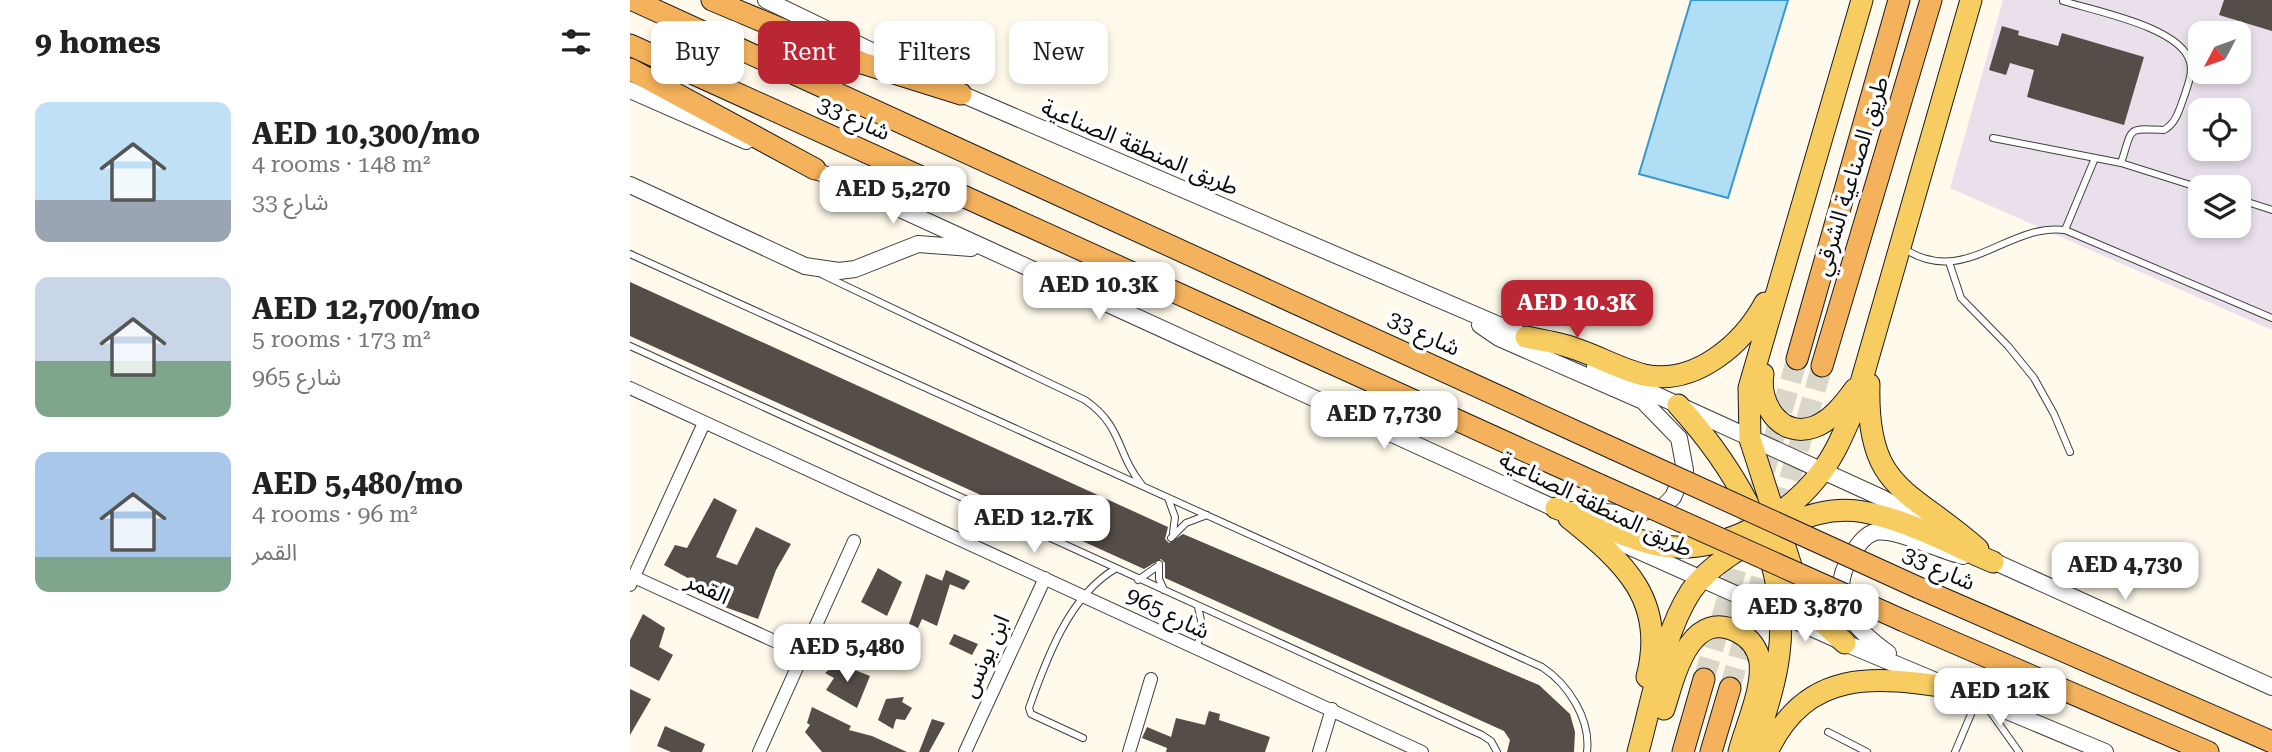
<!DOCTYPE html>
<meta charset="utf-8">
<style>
body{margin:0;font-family:"Roboto Serif","Noto Sans Arabic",serif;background:#f6f6f6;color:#222;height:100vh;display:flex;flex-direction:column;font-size:26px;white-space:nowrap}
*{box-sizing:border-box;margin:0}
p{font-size:23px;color:#767676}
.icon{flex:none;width:38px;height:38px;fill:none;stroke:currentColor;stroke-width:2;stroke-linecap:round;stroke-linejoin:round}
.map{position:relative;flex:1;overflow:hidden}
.panel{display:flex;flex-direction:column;background:#fff;width:630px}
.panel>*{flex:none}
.hud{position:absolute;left:21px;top:21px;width:665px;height:63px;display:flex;gap:14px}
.needle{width:46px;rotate:229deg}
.fabs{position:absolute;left:1558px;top:21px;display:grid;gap:14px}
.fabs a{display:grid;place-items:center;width:63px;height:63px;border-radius:14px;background:#fff;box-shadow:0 4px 10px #0003;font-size:35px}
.price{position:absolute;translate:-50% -60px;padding:0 16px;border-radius:14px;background:#fff;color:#222;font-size:23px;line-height:46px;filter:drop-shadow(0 2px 4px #0008)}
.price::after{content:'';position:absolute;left:50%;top:42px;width:21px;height:16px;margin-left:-10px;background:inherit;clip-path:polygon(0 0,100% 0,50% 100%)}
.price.on{background:#ba2633;color:#fff}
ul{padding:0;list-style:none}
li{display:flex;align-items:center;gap:21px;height:175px;padding:0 35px}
li span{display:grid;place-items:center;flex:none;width:196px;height:140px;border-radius:14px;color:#555}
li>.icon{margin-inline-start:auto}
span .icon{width:84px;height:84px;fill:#fffc;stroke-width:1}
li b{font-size:30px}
h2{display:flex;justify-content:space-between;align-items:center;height:84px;padding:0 35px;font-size:30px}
.chip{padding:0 24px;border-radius:14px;background:#fff;box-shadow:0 4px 10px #0003;font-size:24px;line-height:63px}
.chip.on{background:#ba2633;color:#fff}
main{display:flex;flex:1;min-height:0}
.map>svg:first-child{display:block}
.industrial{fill:#e9e0eb;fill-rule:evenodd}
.water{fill:#b0def5;stroke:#3897cc;stroke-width:2}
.building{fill:#544d48}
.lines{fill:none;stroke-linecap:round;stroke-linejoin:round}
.trunk-tunnel{stroke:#dbd6ca;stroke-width:21;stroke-dasharray:21 10;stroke-linecap:butt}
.service-casing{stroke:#3f3f3f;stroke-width:8}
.minor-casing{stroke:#3f3f3f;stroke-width:14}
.tertiary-casing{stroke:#3f3f3f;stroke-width:18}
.primary-casing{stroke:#1d1d1d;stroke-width:23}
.trunk-casing{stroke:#1d1d1d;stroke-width:23}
.service{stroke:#fff;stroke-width:6}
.minor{stroke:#fff;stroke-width:12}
.tertiary{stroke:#fff;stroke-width:16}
.primary{stroke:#f7cd62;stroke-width:21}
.trunk{stroke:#f5b25c;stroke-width:21}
.trunk-bridge-casing{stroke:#1d1d1d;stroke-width:23;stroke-linecap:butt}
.trunk-bridge{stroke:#f5b25c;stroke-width:21}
.labels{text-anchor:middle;stroke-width:7;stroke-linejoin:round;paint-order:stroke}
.street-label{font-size:23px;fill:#0c0c0c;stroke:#fff}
</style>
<main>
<section class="panel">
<h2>9 homes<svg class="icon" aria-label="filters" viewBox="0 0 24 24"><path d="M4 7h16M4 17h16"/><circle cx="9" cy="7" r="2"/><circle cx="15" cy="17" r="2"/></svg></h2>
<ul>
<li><span style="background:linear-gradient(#bfe0f5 70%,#9aa5b1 0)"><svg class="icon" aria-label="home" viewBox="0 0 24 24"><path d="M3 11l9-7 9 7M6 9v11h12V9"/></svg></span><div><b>AED 10,300/mo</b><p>4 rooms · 148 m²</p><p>شارع 33</p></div></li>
<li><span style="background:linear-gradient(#c9d6e8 60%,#7fa58c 0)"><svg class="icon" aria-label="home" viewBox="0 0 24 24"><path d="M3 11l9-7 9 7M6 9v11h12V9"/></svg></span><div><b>AED 12,700/mo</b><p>5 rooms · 173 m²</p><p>شارع 965</p></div></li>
<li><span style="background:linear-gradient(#a9c7e8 75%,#7fa58c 0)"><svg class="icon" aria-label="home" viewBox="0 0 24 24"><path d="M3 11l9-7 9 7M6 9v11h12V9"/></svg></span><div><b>AED 5,480/mo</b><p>4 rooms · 96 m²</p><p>القمر</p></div></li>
</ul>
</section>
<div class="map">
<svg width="1642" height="752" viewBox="0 0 1642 752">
<rect width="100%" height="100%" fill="#fffaeb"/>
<!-- industrial -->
<path class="industrial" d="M1373,0H1642V330L1320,188ZM1570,33H1608V72H1570ZM1570,110H1608V149H1570ZM1570,187H1608V226H1570Z"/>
<!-- water -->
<path class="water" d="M1061,0H1158L1098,198L1009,174Z"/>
<!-- building -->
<path class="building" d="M1594,0H1642V31L1589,15Z
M1372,26L1389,31L1388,35L1428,46L1432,33L1514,57L1494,125L1397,97L1404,70L1380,63L1376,75L1359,70Z
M0,282L538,527L535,539L539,543L553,534L909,685L940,714L945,732L944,752H877L880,740L874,731L535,578V563L531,559L514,569L0,336Z
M84,498L107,510L86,557L107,565L126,527L161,544L146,570L128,619L81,602L85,593L34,565L45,545L57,548Z
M248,568L272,582L257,616L231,602Z
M316,570L340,581L334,590L312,581Z
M296,574L320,584L307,626L292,619L288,628L279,624Z
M13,614L35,628L29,647L43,655L29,681L0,666V640Z
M324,634L348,644L342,655L319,644Z
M207,663L240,676L227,708L196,690L204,678L195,673Z
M0,689L21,699L0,735Z
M274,697L272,702L282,708L275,720L266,719L263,729L248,720L256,699Z
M182,707L221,726L219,730L242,736L277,752H192L175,732L180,725L177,723Z
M579,711L590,714L589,720L640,737L635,752H536L537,748L512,738L517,727L541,737L546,718L575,725Z
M302,719L315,723L299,752H289Z
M35,726L75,744L72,752H41L27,746Z"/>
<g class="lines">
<!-- trunk-tunnel -->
<path class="trunk-tunnel" d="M1074,679L1167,359
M1100,688L1192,366"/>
<!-- service casing -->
<g class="service-casing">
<path id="service" d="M1433,1C1464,11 1551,27 1560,62C1563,73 1558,84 1555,94C1550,107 1547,123 1534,130C1496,128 1503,127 1491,163
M1363,138L1491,163L1570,188
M1608,199L1642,210
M1435,230L1465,158
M1273,248C1335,289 1376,223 1435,230L1642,318
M0,254L912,667C938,684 961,719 957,752
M1319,262L1331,298L1378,346L1404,378L1424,414L1440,452
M193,275L455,400C493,426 486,453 512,485
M0,346L852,735L861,741L867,752
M538,498L545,517L543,533
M541,538L556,523L577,515
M529,564V579L534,590
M508,580L528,566
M566,648L573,629L568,607
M1357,707L1389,752
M1198,732L1237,752
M453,738L401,714L399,708C416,660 439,596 485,569
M1325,752L1347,700"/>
</g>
<!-- minor casing -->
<g class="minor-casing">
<path id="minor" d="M0,388L792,752
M4,577L173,654
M0,585L74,423
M129,752L224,541
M335,752L415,578
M499,752L521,679
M689,752L702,709"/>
</g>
<!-- tertiary casing -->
<g class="tertiary-casing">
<path id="tertiary" d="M136,0L283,71
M0,90L116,141
M322,90L906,341
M176,166L935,513
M0,185L175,266L209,271L225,269L288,244L341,248
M850,325L869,338L1013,401L1049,438L1055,470L1043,497L1032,508L1005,514L943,510
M965,367L1252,498L1306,527
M989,542L1215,643L1475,752
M1354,557L1642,687
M1258,653C1224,629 1194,597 1222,555C1227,546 1234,535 1245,532C1266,528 1310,551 1333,556"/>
</g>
<!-- primary casing -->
<g class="primary-casing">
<path id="primary" d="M896,337C908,340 921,341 933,345C961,352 986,368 1014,375C1065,386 1113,344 1135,303
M1133,374C1128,403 1150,439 1184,427C1201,421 1214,404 1225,389
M1239,384C1236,491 1279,488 1348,549
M1048,405C1108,471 1161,561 1149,654C1145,687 1133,720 1123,752
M926,508C957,519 1002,541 1033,546C1091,554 1158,518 1192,471C1205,454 1213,434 1222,414L1341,0
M939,518C994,562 1037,600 1017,677
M1215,643L1183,613L1165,578L1120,439L1119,388L1232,0
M1034,709C1044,678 1059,607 1108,632C1120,638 1128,649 1130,662C1133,690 1116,725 1109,752
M1008,752C1022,702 1033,634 1061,591C1079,565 1115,545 1142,531C1172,517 1200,506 1234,512C1278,520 1322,545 1363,562
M1137,752C1177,668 1244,676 1323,688"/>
</g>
<!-- trunk casing -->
<g class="trunk-casing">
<path id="trunk" d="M3,0L984,449
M82,0L232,63L331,94
M0,45L970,485
M0,69L185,169
M1167,359L1269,0
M1192,366L1301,0
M1289,588L1642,742
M1274,621L1578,752
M1053,752L1074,679
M1081,752L1100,688"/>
</g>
<!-- service -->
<use href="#service" class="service"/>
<!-- minor -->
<use href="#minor" class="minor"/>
<!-- tertiary -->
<use href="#tertiary" class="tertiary"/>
<!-- primary -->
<use href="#primary" class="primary"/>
<!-- trunk -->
<use href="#trunk" class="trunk"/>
<!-- trunk-bridge casing -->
<g class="trunk-bridge-casing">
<path id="trunk-bridge" d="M984,449L1289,588
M970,485L1274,621"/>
</g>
<!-- trunk-bridge -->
<use href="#trunk-bridge" class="trunk-bridge"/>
</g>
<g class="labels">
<!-- street labels -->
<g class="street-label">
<text transform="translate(224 118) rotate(24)" y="8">شارع 33</text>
<text transform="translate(510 147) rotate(23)" y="8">طريق المنطقة الصناعية</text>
<text transform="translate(1221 176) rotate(-73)" y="8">طريق الصناعية الشرقي</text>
<text transform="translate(794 333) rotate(25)" y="8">شارع 33</text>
<text transform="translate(966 504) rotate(26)" y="8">طريق المنطقة الصناعية</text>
<text transform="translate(1309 568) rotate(24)" y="8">شارع 33</text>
<text transform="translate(78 588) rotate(25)" y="8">القمر</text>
<text transform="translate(538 613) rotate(26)" y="8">شارع 965</text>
<text transform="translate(355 656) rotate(-66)" y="8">ابن يونس</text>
</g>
</g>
</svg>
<div class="fabs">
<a><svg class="needle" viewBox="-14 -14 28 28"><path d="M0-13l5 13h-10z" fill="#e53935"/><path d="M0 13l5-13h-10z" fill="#767676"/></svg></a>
<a><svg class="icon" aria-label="locate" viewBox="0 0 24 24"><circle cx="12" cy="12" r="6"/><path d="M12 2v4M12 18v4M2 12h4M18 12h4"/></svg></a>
<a><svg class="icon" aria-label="layers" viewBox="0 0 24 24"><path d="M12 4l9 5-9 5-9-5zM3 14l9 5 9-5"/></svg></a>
</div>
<b class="price" style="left:263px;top:226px">AED 5,270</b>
<b class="price" style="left:469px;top:322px">AED 10.3K</b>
<b class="price on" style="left:947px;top:340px">AED 10.3K</b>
<b class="price" style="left:754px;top:451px">AED 7,730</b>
<b class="price" style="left:404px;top:555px">AED 12.7K</b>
<b class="price" style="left:1495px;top:602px">AED 4,730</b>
<b class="price" style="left:1175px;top:644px">AED 3,870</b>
<b class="price" style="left:217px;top:684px">AED 5,480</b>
<b class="price" style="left:1370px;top:728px">AED 12K</b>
<div class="hud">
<a class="chip">Buy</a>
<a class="chip on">Rent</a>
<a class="chip">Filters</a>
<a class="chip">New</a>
</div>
</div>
</main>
